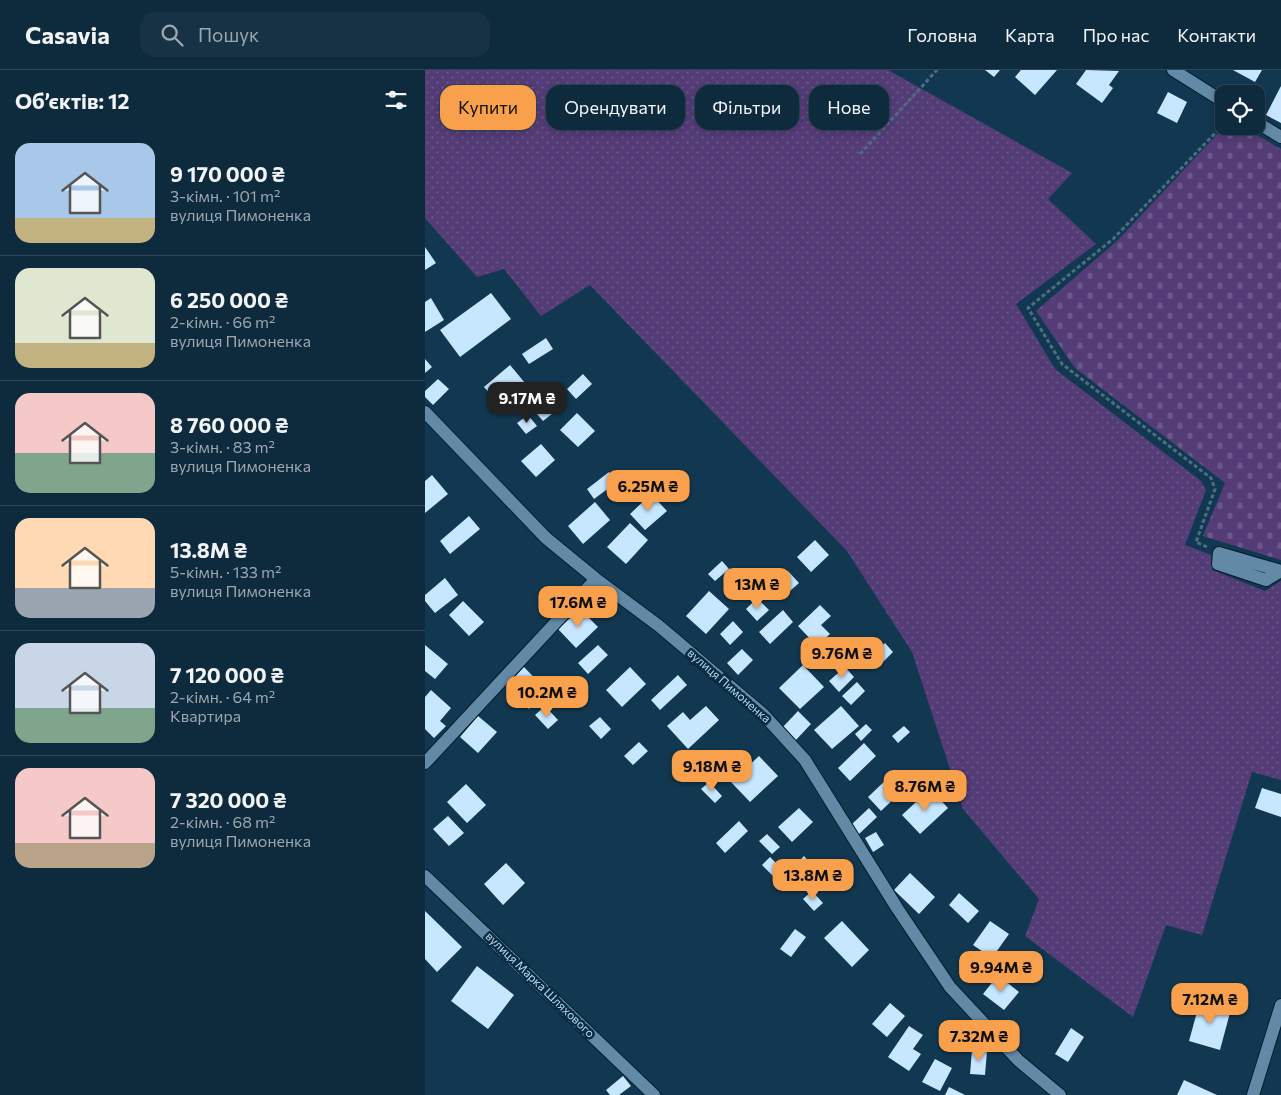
<!DOCTYPE html>
<html lang="uk">
<meta charset="utf-8">
<style>
body{margin:0;font-family:Commissioner,sans-serif;background:#173244;color:#f1f3f6;height:100vh;display:flex;flex-direction:column;font-size:19px;white-space:nowrap}
*{box-sizing:border-box;margin:0}
p{font-size:16px;color:#9ba7b0}
.icon{flex:none;width:28px;height:28px;fill:none;stroke:currentColor;stroke-width:2;stroke-linecap:round;stroke-linejoin:round}
.map{position:relative;flex:1;overflow:hidden}
.details{display:flex;flex-direction:column;background:#0e2a3d;width:425px}
.details>*{flex:none}
.top-card{position:absolute;left:15px;top:15px;width:475px;height:45px;display:flex;gap:10px}
.tools{position:absolute;left:790px;top:15px;display:grid;gap:10px}
.tools a{display:grid;place-items:center;width:50px;height:50px;border-radius:10px;background:#0e2a3d;box-shadow:0 2px 8px #0003,0 0 0 1px #2e4657;font-size:25px}
.price{position:absolute;translate:-50% -42px;padding:0 11px;border-radius:10px;background:#f8a04b;color:#111;font-size:16px;line-height:32px;filter:drop-shadow(0 1px 2px #0008)}
.price::after{content:'';position:absolute;left:50%;top:30px;width:15px;height:11px;margin-left:-8px;background:inherit;clip-path:polygon(0 0,100% 0,50% 100%)}
.price.current{background:#222;color:#fff}
ul{padding:0;list-style:none}
li{display:flex;align-items:center;gap:15px;height:125px;padding:0 15px}
li+li{border-top:1px solid #2e4657}
li span{display:grid;place-items:center;flex:none;width:140px;height:100px;border-radius:15px;color:#555}
li>.icon{margin-inline-start:auto}
span .icon{width:60px;height:60px;fill:#fffc;stroke-width:1}
li b{font-size:21px}
h2{display:flex;justify-content:space-between;align-items:center;height:60px;padding:0 15px;font-size:21px}
.chip{padding:0 18px;border-radius:15px;background:#0e2a3d;box-shadow:0 2px 8px #0003,0 0 0 1px #2e4657;font-size:18px;line-height:45px}
.chip.current{background:#f8a04b;color:#111}
header{display:flex;align-items:center;gap:30px;box-sizing:border-box;height:70px;padding:0 25px;background:#0e2a3d;border-bottom:1px solid #2e4657}
header strong{font-size:24px}
nav{display:flex;gap:28px;margin-inline-start:auto;font-size:18px}
.search{width:350px;height:45px;background:#173244;display:flex;align-items:center;gap:12px;box-sizing:border-box;padding:0 18px;border-radius:15px;color:#9ba7b0;font-size:19px}
main{display:flex;flex:1;min-height:0}
.map>svg:first-child{display:block}
.cemetery{fill:url(#cemetery-stones)}
.garden{fill:url(#garden-dots)}
.building{fill:#c7e6ff}
.lines{fill:none;stroke-linecap:round;stroke-linejoin:round}
.street-casing{stroke:#031e31;stroke-width:14}
.path{stroke:#4d6d83;stroke-width:3;stroke-dasharray:4 2.5;stroke-linecap:butt}
.street{stroke:#6289a6;stroke-width:12}
.labels{text-anchor:middle;stroke-width:5;stroke-linejoin:round;paint-order:stroke}
.street-label{font-size:12px;fill:#c3d7e7;stroke:#062d46}
</style>
<header>
<strong>Casavia</strong>
<div class="search"><svg class="icon" aria-label="search" viewBox="0 0 24 24"><circle cx="10" cy="10" r="6"/><path d="M15 15l6 6"/></svg>Пошук</div>
<nav><a>Головна</a><a>Карта</a><a>Про нас</a><a>Контакти</a></nav>
</header>
<main>
<section class="details">
<h2>Об’єктів: 12<svg class="icon" aria-label="filters" viewBox="0 0 24 24"><path d="M4 7h16M4 17h16"/><circle cx="9" cy="7" r="2"/><circle cx="15" cy="17" r="2"/></svg></h2>
<ul>
<li><span style="background:linear-gradient(#a9c7e8 75%,#c2b280 0)"><svg class="icon" aria-label="home" viewBox="0 0 24 24"><path d="M3 11l9-7 9 7M6 9v11h12V9"/></svg></span><div><b>9 170 000 ₴</b><p>3-кімн. · 101 m²</p><p>вулиця Пимоненка</p></div></li>
<li><span style="background:linear-gradient(#dfe7d0 75%,#c2b280 0)"><svg class="icon" aria-label="home" viewBox="0 0 24 24"><path d="M3 11l9-7 9 7M6 9v11h12V9"/></svg></span><div><b>6 250 000 ₴</b><p>2-кімн. · 66 m²</p><p>вулиця Пимоненка</p></div></li>
<li><span style="background:linear-gradient(#f6c9c9 60%,#7fa58c 0)"><svg class="icon" aria-label="home" viewBox="0 0 24 24"><path d="M3 11l9-7 9 7M6 9v11h12V9"/></svg></span><div><b>8 760 000 ₴</b><p>3-кімн. · 83 m²</p><p>вулиця Пимоненка</p></div></li>
<li><span style="background:linear-gradient(#ffd9b3 70%,#9aa5b1 0)"><svg class="icon" aria-label="home" viewBox="0 0 24 24"><path d="M3 11l9-7 9 7M6 9v11h12V9"/></svg></span><div><b>13.8M ₴</b><p>5-кімн. · 133 m²</p><p>вулиця Пимоненка</p></div></li>
<li><span style="background:linear-gradient(#c9d6e8 65%,#7fa58c 0)"><svg class="icon" aria-label="home" viewBox="0 0 24 24"><path d="M3 11l9-7 9 7M6 9v11h12V9"/></svg></span><div><b>7 120 000 ₴</b><p>2-кімн. · 64 m²</p><p>Квартира</p></div></li>
<li><span style="background:linear-gradient(#f6c9c9 75%,#b9a48a 0)"><svg class="icon" aria-label="home" viewBox="0 0 24 24"><path d="M3 11l9-7 9 7M6 9v11h12V9"/></svg></span><div><b>7 320 000 ₴</b><p>2-кімн. · 68 m²</p><p>вулиця Пимоненка</p></div></li>
</ul>
</section>
<div class="map">
<svg width="856" height="1025" viewBox="0 0 856 1025">
<defs>
<pattern id="cemetery-stones" width="16" height="16" patternUnits="userSpaceOnUse" patternTransform="scale(1.25)"><rect width="16" height="16" fill="#543c76"/><path d="M2 7V4a2 2 0 0 1 4 0v3zM10 15v-3a2 2 0 0 1 4 0v3z" fill="#6b578a"/></pattern>
<pattern id="garden-dots" width="8" height="8" patternUnits="userSpaceOnUse" patternTransform="scale(1.25)"><rect width="8" height="8" fill="#543c76"/><path d="M2 2h.1M6 6h.1" fill="none" stroke="#6b578a" stroke-width="1.8" stroke-linecap="round"/></pattern>
</defs>
<rect width="100%" height="100%" fill="#123851"/>
<!-- cemetery -->
<path class="cemetery" d="M800,56H816L856,79V490L778,466L800,413L650,298L611,241L692,171Z"/>
<!-- garden -->
<path class="garden" d="M0,0H463L647,103L623,129L671,174L591,234L630,299L776,411L781,420L760,475L786,485L787,500L840,521L856,511V710L827,702L777,865L741,855L708,947L600,866L614,829L538,739L487,582L422,481L165,215L116,246L79,199L52,207L0,148Z"/>
<!-- building -->
<path class="building" d="M560,0H575L569,7Z
M596,0H632L610,25L590,7Z
M661,0L694,1L684,15L688,18L677,33L651,14Z
M808,0H837L830,12Z
M856,16V53L841,45Z
M743,22L762,32L752,53L732,43Z
M0,177L11,193L0,200Z
M66,223L86,249L35,287L15,260Z
M6,228L19,250L0,262V232Z
M121,268L128,279L104,294L97,284Z
M0,289L7,297L0,303Z
M85,295L100,313L75,335L59,317Z
M158,304L167,314L151,329L142,319Z
M13,309L24,319L8,335L0,327V321Z
M130,318L141,333L118,351L106,337Z
M152,343L170,361L153,377L135,360Z
M103,345L112,356L101,364L92,353Z
M116,374L130,390L111,407L96,391Z
M184,402L192,412L169,429L162,419Z
M7,405L23,424L0,443V411Z
M226,424L242,441L220,460L205,444Z
M170,432L185,450L158,474L143,456Z
M44,446L55,459L25,484L15,471Z
M205,453L223,470L201,494L182,477Z
M390,470L404,485L386,502L372,487Z
M297,491L304,499L290,511L283,504Z
M363,501L374,513L356,529L345,517Z
M20,508L33,525L10,543L0,531V525Z
M284,521L304,539L281,564L261,546Z
M332,528L344,540L332,551L321,539Z
M38,531L59,552L44,566L24,545Z
M395,535L406,546L396,555L405,564L392,576L373,556Z
M155,539L173,557L151,578L133,559Z
M358,540L368,552L345,574L334,562Z
M308,551L318,562L305,575L295,564Z
M460,573L468,582L451,599L442,589Z
M0,575L23,594L10,609L0,601Z
M173,575L183,585L163,604L153,593Z
M317,579L328,590L313,605L302,593Z
M378,595L399,617L375,639L354,618Z
M99,597L122,621L104,639L81,616Z
M205,597L221,614L197,637L181,620Z
M420,597L429,607L414,622L404,611Z
M253,605L262,615L235,640L226,630Z
M432,612L440,621L426,635L417,626Z
M6,620L26,638L15,651L21,656L9,668L0,659V627Z
M120,636L133,650L123,659L110,645Z
M281,636L294,650L263,679L242,656L258,642L265,650Z
M416,636L434,656L407,679L389,660Z
M373,641L386,654L370,671L356,659Z
M53,646L72,662L53,683L35,667Z
M175,647L186,659L176,669L164,656Z
M441,654L447,660L436,671L430,664Z
M479,656L485,662L473,673L467,666Z
M214,672L223,681L208,695L199,686Z
M439,673L451,686L425,711L413,698Z
M334,686L353,706L325,732L306,712Z
M463,708L476,722L456,741L443,727Z
M284,712L297,726L290,733L276,719Z
M41,714L61,735L42,753L22,732Z
M837,718L856,724V747L830,738Z
M505,719L523,738L495,764L477,745Z
M374,738L388,752L367,772L353,757Z
M444,738L452,747L434,764L426,755Z
M23,746L39,763L24,776L8,759Z
M314,751L323,761L300,783L291,773Z
M451,762L459,775L448,782L440,768Z
M342,764L355,777L347,784L334,771Z
M379,786L398,807L385,819L366,799Z
M345,787L356,798L348,806L337,795Z
M81,793L100,813L78,835L59,814Z
M485,803L510,827L494,844L469,820Z
M387,821L398,833L389,841L378,829Z
M534,823L554,841L543,853L524,835Z
M0,841L37,877L12,902L0,889Z
M417,851L444,880L427,897L399,868Z
M565,851L584,864L567,888L548,875Z
M370,859L381,867L366,887L355,879Z
M52,896L89,925L63,959L26,931Z
M573,905L594,922L579,940L558,924Z
M775,931L806,939L795,980L764,971Z
M465,933L480,946L462,967L447,954Z
M484,956L498,965L488,979L496,984L484,1001L463,987Z
M646,958L659,967L643,992L630,984Z
M547,980L562,981L560,1005L545,1004Z
M510,989L527,998L515,1021L497,1012Z
M198,1006L206,1016L194,1025H185L181,1020Z
M759,1010L792,1025H752Z
M524,1017L540,1025H520Z"/>
<g class="lines">
<!-- street casing -->
<g class="street-casing">
<path id="street" d="M748,0L799,32
M831,52L856,67
M0,342L121,468L171,509L234,556L338,644L380,690L472,838L525,917L593,990L635,1025
M794,483L856,501L841,510L793,494Z
M0,693L171,509
M0,806L229,1025
M828,1025L856,935"/>
</g>
<!-- path -->
<path class="path" d="M435,84L512,0
M782,477L771,472L790,419L786,408L637,294L603,238L688,169L799,54"/>
<!-- street -->
<use href="#street" class="street"/>
</g>
<g class="labels">
<!-- street labels -->
<g class="street-label">
<text transform="translate(304 616) rotate(41)" y="4">вулиця Пимоненка</text>
<text transform="translate(115 915) rotate(44)" y="4">вулиця Марка Шляхового</text>
</g>
</g>
</svg>
<div class="tools">
<a><svg class="icon" aria-label="locate" viewBox="0 0 24 24"><circle cx="12" cy="12" r="6"/><path d="M12 2v4M12 18v4M2 12h4M18 12h4"/></svg></a>
</div>
<b class="price current" style="left:102px;top:354px">9.17M ₴</b>
<b class="price" style="left:223px;top:442px">6.25M ₴</b>
<b class="price" style="left:332px;top:540px">13M ₴</b>
<b class="price" style="left:153px;top:558px">17.6M ₴</b>
<b class="price" style="left:417px;top:609px">9.76M ₴</b>
<b class="price" style="left:122px;top:648px">10.2M ₴</b>
<b class="price" style="left:287px;top:722px">9.18M ₴</b>
<b class="price" style="left:500px;top:742px">8.76M ₴</b>
<b class="price" style="left:388px;top:831px">13.8M ₴</b>
<b class="price" style="left:576px;top:923px">9.94M ₴</b>
<b class="price" style="left:785px;top:955px">7.12M ₴</b>
<b class="price" style="left:554px;top:992px">7.32M ₴</b>
<div class="top-card">
<a class="chip current">Купити</a>
<a class="chip">Орендувати</a>
<a class="chip">Фільтри</a>
<a class="chip">Нове</a>
</div>
</div>
</main>
